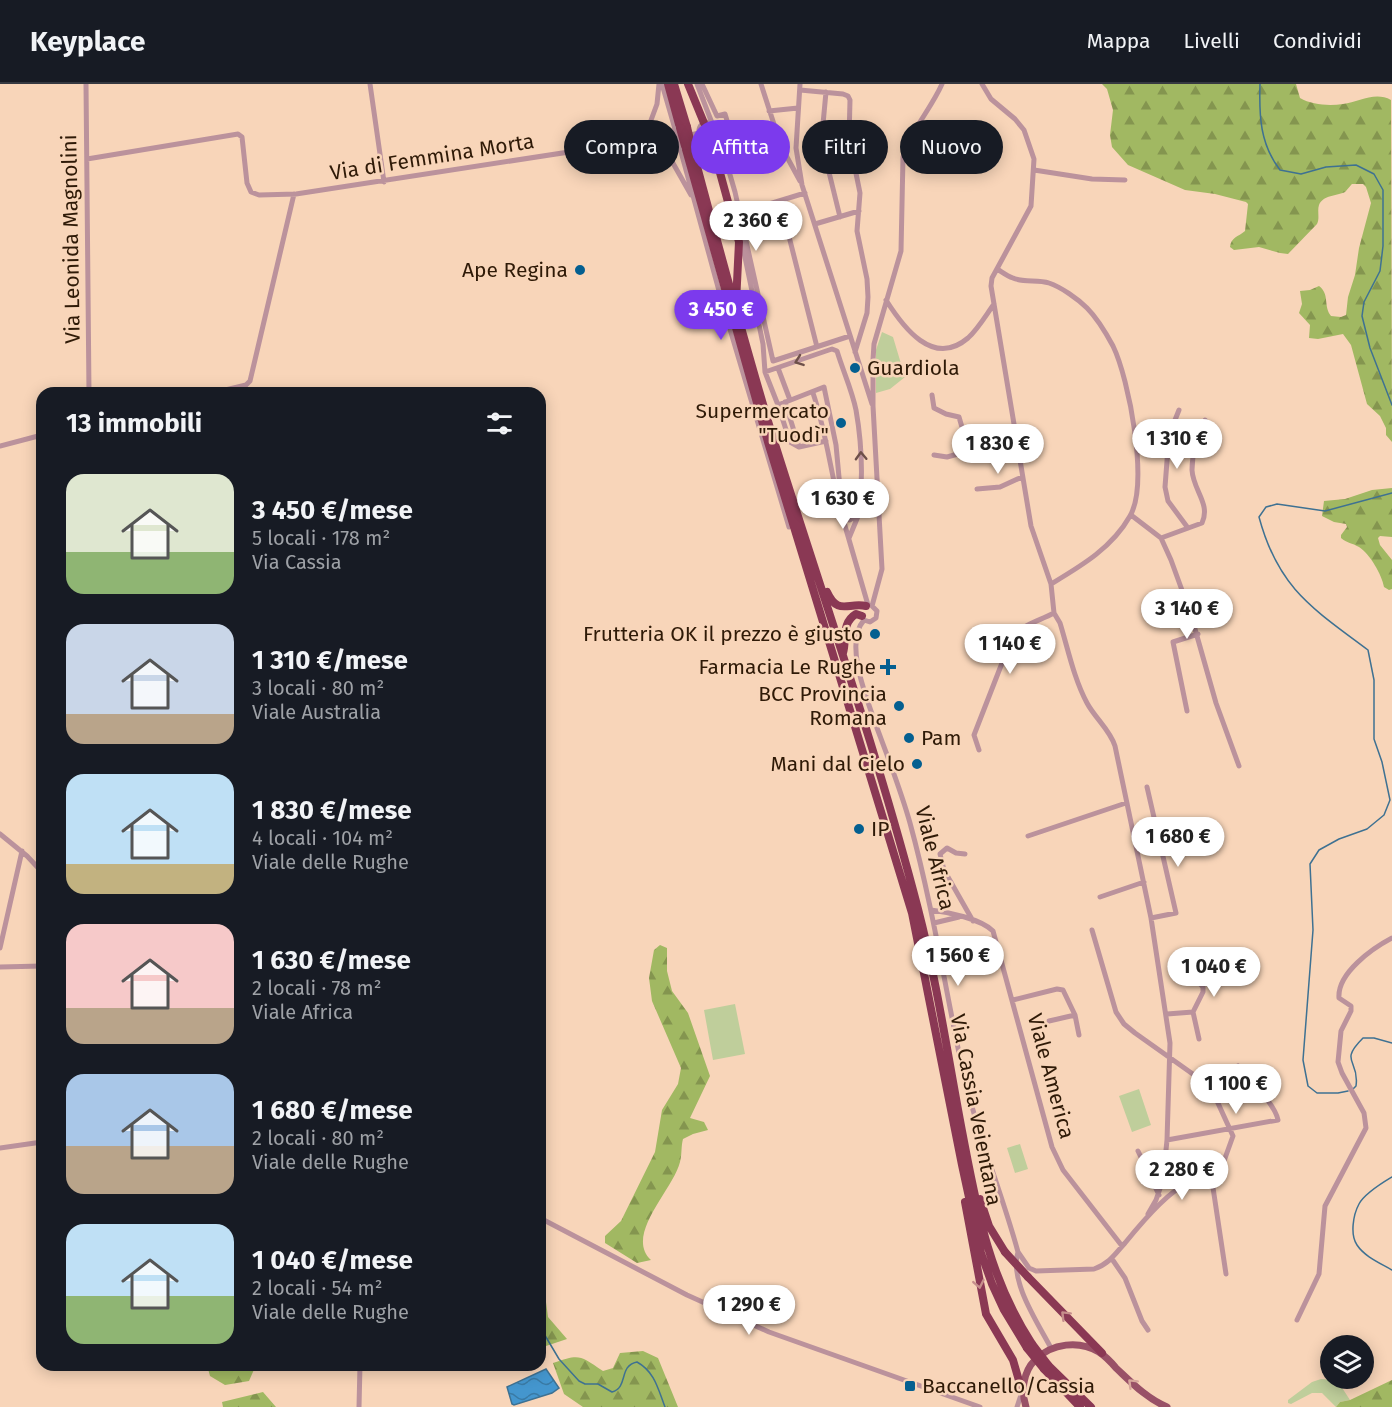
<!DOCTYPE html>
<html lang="it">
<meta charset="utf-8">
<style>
body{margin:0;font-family:"Fira Sans",sans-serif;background:#242831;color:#f1f3f6;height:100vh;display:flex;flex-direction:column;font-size:22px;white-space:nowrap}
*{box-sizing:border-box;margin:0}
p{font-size:20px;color:#9ea1a6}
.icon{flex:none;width:33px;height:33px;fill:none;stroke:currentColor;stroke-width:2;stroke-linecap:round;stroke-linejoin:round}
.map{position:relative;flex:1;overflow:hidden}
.panel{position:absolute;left:36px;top:303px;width:510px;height:984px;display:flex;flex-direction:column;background:#171b24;border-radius:18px;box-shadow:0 3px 15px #0003}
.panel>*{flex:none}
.hud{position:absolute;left:564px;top:36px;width:570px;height:54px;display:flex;gap:12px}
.controls{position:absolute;left:1320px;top:1251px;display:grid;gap:12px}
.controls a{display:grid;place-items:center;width:54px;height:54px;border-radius:50%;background:#171b24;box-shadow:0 3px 15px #0003;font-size:30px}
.price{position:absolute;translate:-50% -51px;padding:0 14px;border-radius:21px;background:#fff;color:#222;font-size:20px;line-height:39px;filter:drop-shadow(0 2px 3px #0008)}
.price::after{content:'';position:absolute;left:50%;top:36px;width:18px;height:14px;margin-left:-9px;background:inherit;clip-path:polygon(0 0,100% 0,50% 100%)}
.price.selected{background:#7c3aed;color:#fff}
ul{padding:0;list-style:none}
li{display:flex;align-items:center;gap:18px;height:150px;padding:0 30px}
li span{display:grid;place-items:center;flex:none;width:168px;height:120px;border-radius:18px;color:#555}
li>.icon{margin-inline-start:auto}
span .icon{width:72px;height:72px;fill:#fffc;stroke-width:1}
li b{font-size:26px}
h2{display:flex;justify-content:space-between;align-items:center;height:72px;padding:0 30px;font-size:26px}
.tag{padding:0 21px;border-radius:27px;background:#171b24;box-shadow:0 3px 15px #0003;font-size:21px;line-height:54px}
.tag.selected{background:#7c3aed;color:#fff}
header{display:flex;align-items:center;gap:36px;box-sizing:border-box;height:84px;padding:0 30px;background:#171b24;border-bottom:2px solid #363941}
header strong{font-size:28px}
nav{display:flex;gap:33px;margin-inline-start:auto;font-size:21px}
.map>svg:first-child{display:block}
.green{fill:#bfce9b}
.forest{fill:url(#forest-firs)}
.water{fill:url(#water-waves);stroke:#3e7192;stroke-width:1.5}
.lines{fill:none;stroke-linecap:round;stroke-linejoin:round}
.stream{stroke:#3e7192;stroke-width:1.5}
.minor{stroke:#bb929c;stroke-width:5}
.major{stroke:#995167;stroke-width:7}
.highway{stroke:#8a3854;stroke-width:8}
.minor-bridge{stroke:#bb929c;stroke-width:5}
.highway-bridge{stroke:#8a3854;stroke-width:8}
.oneway{stroke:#6e504a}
.oneway2{stroke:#c68e8c}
.oneway3{stroke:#d7a79c}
.poi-dot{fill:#045f90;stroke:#f8d5b9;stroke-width:2}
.labels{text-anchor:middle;stroke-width:5;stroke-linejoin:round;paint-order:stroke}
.street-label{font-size:21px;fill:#2f1a07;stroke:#f8d5b9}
.poi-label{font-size:21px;fill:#2f1a07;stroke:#f8d5b9;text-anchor:end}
</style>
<header>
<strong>Keyplace</strong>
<nav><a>Mappa</a><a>Livelli</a><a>Condividi</a></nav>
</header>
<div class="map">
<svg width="1392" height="1323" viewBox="0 0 1392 1323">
<defs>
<pattern id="forest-firs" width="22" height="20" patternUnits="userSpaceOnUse" patternTransform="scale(1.5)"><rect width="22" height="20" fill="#a1b862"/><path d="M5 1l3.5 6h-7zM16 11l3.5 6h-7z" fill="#84954f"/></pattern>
<pattern id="water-waves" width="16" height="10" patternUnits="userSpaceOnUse" patternTransform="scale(1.5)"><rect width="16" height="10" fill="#4496ce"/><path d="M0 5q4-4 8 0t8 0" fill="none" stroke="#397aa5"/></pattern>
</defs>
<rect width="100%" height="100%" fill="#f8d5b9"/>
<!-- green -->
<path class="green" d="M882,248L893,253L905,293L890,305L876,309V266Z
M735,920L745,970L713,976L704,926Z
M1139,1005L1151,1041L1132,1048L1119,1012Z
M1020,1060L1028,1085L1015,1089L1007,1064Z
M1321,1295L1337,1296L1350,1316L1340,1318L1336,1323L1322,1309H1312L1291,1320L1288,1319V1316L1312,1298Z"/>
<!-- forest -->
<path class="forest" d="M1102,0H1296L1300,14C1312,21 1329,22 1343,20C1359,18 1375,7 1391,16L1392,358L1386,351V344L1380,332L1367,320L1351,261L1343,250L1318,255L1309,254L1310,241L1299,229L1302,220L1300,207L1310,206L1319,202C1330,210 1323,222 1331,232L1341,233L1346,231L1348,213L1355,191L1359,164L1371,119L1366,103L1363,100H1352C1351,101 1346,107 1345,108C1337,112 1323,111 1319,121C1317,127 1320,134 1317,140L1288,170L1280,169L1259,163L1234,166L1230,163C1231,153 1238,153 1245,147L1248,120L1246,118L1215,110L1185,106L1128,81L1112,63L1110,51L1113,26L1107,5Z
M1392,404V453L1380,452L1378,454L1380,461L1392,476V505L1389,506L1384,503C1382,491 1370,470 1359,463C1352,459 1347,459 1341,454V451L1347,443L1346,440L1334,438L1322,432L1324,417L1345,415L1372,406Z
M660,861L667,864V887L672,907L688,929L710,992L690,1034L704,1038L708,1046L693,1050L683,1055C681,1062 682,1071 680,1078C673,1106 624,1151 651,1176L637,1179L605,1159V1152L621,1137L655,1068L662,1026L678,1000L681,984L652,917L649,894L654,866Z
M540,1210L546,1218L548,1233L567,1255L540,1264Z
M643,1267L658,1274L678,1323H583L564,1310L553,1279C580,1270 579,1271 603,1287L613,1284L620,1269Z
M207,1281H256L249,1297L225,1301L210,1292Z
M1392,1296V1323H1336L1340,1318L1350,1316Z
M263,1308L276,1323H223L222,1318Z"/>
<!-- water -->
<path class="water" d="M546,1285L559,1304L552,1309L514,1321L512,1320L507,1303Z"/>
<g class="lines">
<!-- stream -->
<path class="stream" d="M1260,0C1259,32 1260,60 1280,86L1301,90L1326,83L1356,81L1374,90L1383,106V162L1380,187L1364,218L1362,232L1370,264L1392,321
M1353,1005L1356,1002C1360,975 1338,979 1363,954H1374L1392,959
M1348,1007L1338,1009H1317L1308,1002L1303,976L1313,846L1310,780L1319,766L1339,755L1367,745L1384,731L1390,716L1382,678L1374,655V596L1368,566C1312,524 1278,504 1259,433L1266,423L1277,420L1325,427L1392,409
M1392,1093C1382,1099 1365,1109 1359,1120C1353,1131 1350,1151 1357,1161C1365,1173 1380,1179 1392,1186
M540,1243L559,1275L579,1297L585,1300H598L612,1308C629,1303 618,1282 637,1278C655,1288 658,1305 665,1323"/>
<!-- minor -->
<path class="minor" d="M86,0L89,309
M370,0L384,98
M662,0L675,45
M697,0L712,39
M702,0L717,32L725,30L732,53L721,60L735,108L773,277L850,252
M761,0L781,62L800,97
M800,0L796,64L802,101L872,320
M982,0L991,15L1015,35L1024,46L1034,75L1031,122L992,194L991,202L1031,442L1051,500L1054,529L1060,539C1068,565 1074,595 1087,619C1095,634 1110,646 1115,662L1151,834L1170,959L1167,1056L1163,1096L1156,1116L1148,1130
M800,6L843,10L848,12L850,16L849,55L860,109L857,147L867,195L868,213L867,229L855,268
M826,8L823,40L825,72L840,133
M769,27L798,24
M699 47a9 9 0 1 1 18 0a9 9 0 1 1-18 0Z
M647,56V47L657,20L659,0
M648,56L665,65L691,111
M680,64L724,225L789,443
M87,75L238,50L242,53L247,99L251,108L259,111L296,110L647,56H669L699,49
M1034,86L1092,95L1125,96
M780,117L817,263
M740,129L805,109
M815,140L859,127
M741,154L763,260L765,288
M997,185C1002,188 1007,192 1013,194C1024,199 1038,195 1049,199C1061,203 1078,215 1087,224C1098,235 1106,249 1113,262C1129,295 1149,399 1130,432C1112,464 1081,482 1051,500
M886,216C903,243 933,284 968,254C978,245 986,231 994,220
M778,284L790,316
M213,309L246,301L250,297L294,110
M813,309C827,350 831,393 843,435L850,436L859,430C863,396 862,360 856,326C852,306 843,287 837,267L832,265L826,267L765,288L778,321L824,303L836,361L840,404H834
M932,311L934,324L946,330L959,333L969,367
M785,318L799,363
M778,321L790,358L799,363L826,357
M1179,326L1169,351L1165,403L1168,417L1188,444
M0,362L42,351
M934,371L947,373L969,367H993L1017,361
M977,405L1000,403L1022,393
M1131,431L1161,454L1171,476L1191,531L1216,619L1239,682
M843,435L868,521
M849,454L859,430
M1161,454L1202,439C1211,420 1193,406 1192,386C1192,368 1198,351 1205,336
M872,522L882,485L873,322V276L874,260L901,167L903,73C911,46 931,25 942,0
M864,536C843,560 868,617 877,644C889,676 901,707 910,739C933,823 946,909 964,993C978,1052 1002,1109 1018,1168C1009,1197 1038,1239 1051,1264
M864,536L870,538L876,534L877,527L872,522
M1187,627L1173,558L1198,550
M979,666L974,651L1011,556C1022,540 1037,538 1054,529
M1147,703L1176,829L1151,834
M0,750L27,772L42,788
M1028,752L1126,719
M965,770L956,769L947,764L940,770L944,786L973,837
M1100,813L1144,798
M931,826C948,828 981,835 993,847L1052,1063L1063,1086L1122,1162
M934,839L959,833
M0,864L22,767
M0,883L42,882
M1188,887L1203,903V908L1193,928L1199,955
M1013,916L1057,905L1063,906L1075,931L1079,951
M1167,930L1193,928
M1049,937L1075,931
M1167,1056L1278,1036C1275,1020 1249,995 1238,982
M0,1064L42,1058
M1138,1067L1159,1111
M1212,1097L1226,1190
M540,1134L687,1211L769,1248L980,1323
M1018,1168L1029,1184L1036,1187L1094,1185C1109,1180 1115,1170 1125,1159C1138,1143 1166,1109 1185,1101C1193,1098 1203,1098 1212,1097L1220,1088L1233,1052L1217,1017L1197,993L1135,949L1124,940L1116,928L1092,846
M1112,1175L1125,1194L1142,1237L1148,1246
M1297,1236L1319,1190L1325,1122L1366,1044L1364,1029L1342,989L1338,978L1341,947L1351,927V922L1339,914C1337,889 1373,864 1392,854
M359,1323L360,1281
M1017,1323L1022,1308"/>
<!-- major -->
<path class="major" d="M1026,1323C1021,1307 1023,1288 1035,1276C1052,1259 1079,1256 1099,1268C1105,1272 1111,1278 1116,1284C1132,1299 1146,1314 1167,1323"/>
<!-- highway -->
<path class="highway" d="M668,0L680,44
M674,0L687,43
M688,0L704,39
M711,56L739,158L736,219
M691,60C718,160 744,259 774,357C823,513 877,667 918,825C937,898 948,973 962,1047C977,1125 988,1192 1032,1260
M685,62L768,358L912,829L962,1081L981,1169L992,1200L1004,1226L1027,1264
M827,508C838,532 848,518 866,522
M843,569C847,555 841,539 856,530L862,532
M980,1115L989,1142L1005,1168
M965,1118L986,1230L1013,1276L1022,1307
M1028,1193L1102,1269
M1048,1281L1091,1323
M1044,1285L1080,1323"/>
<!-- minor-bridge -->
<path class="minor-bridge" d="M675,45L680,64"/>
<!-- highway-bridge -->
<path class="highway-bridge" d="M687,43L691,60
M680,44L685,62
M1005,1168L1028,1193
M1032,1260L1048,1281
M1027,1264L1044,1285"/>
</g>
<!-- one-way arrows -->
<defs><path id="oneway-chevron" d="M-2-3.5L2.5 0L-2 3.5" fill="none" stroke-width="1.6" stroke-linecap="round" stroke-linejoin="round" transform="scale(1.5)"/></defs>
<g class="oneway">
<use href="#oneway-chevron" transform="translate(799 277) rotate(160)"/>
<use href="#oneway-chevron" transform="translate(861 372) rotate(-92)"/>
</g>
<g class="oneway2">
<use href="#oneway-chevron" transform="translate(979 1200) rotate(79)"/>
<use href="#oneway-chevron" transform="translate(1065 1231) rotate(-135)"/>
</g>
<use class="oneway3" href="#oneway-chevron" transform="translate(1132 1299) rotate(-135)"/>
<!-- markers -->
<g class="poi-dot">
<circle cx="580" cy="186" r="6"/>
<circle cx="855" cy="284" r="6"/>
<circle cx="841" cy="339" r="6"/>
<circle cx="875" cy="550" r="6"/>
<path d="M885 574h6v6h6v6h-6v6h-6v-6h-6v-6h6z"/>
<circle cx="899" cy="622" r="6"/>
<circle cx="909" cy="654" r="6"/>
<circle cx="917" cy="680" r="6"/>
<circle cx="859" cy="745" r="6"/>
<rect x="904" y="1296" width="12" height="12" rx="3"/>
</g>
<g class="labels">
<!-- street labels -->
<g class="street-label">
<text transform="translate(432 73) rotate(-9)" y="7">Via di Femmina Morta</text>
<text transform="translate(71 155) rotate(-91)" y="7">Via Leonida Magnolini</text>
<text transform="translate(935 774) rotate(76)" y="7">Viale Africa</text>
<text transform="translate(1051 992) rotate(75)" y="7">Viale America</text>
<text transform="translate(976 1026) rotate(79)" y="7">Via Cassia Veientana</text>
</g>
<!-- poi labels -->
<g class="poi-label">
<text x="568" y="193">Ape Regina</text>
<text x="867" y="291" text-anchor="start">Guardiola</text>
<text x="829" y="334">Supermercato<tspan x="829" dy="24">"Tuodì"</tspan></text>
<text x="863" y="557">Frutteria OK il prezzo è giusto</text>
<text x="876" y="590">Farmacia Le Rughe</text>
<text x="887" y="617">BCC Provincia<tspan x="887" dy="24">Romana</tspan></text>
<text x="921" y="661" text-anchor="start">Pam</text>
<text x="905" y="687">Mani dal Cielo</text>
<text x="871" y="752" text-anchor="start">IP</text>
<text x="922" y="1309" text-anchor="start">Baccanello/Cassia</text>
</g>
</g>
</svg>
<div class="controls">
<a><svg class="icon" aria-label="layers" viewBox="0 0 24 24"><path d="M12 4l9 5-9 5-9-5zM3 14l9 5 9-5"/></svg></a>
</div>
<b class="price" style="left:756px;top:168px">2 360 €</b>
<b class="price selected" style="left:721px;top:257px">3 450 €</b>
<b class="price" style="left:1177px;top:386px">1 310 €</b>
<b class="price" style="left:998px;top:391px">1 830 €</b>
<b class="price" style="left:843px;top:446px">1 630 €</b>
<b class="price" style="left:1187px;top:556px">3 140 €</b>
<b class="price" style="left:1010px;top:591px">1 140 €</b>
<b class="price" style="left:1178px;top:784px">1 680 €</b>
<b class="price" style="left:958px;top:903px">1 560 €</b>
<b class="price" style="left:1214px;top:914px">1 040 €</b>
<b class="price" style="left:1236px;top:1031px">1 100 €</b>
<b class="price" style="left:1182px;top:1117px">2 280 €</b>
<b class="price" style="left:749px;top:1252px">1 290 €</b>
<div class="hud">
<a class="tag">Compra</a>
<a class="tag selected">Affitta</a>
<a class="tag">Filtri</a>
<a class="tag">Nuovo</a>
</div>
<section class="panel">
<h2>13 immobili<svg class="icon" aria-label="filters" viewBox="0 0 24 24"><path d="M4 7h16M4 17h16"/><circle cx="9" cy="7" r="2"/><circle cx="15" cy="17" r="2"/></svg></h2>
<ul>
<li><span style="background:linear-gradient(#dfe7d0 65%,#8fb573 0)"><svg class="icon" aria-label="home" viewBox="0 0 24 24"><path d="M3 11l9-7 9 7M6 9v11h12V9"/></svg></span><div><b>3 450 €/mese</b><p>5 locali · 178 m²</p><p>Via Cassia</p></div></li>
<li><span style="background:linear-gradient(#c9d6e8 75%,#b9a48a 0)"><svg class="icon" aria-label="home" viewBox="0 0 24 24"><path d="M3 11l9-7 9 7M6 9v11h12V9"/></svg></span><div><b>1 310 €/mese</b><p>3 locali · 80 m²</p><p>Viale Australia</p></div></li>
<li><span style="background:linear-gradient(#bfe0f5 75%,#c2b280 0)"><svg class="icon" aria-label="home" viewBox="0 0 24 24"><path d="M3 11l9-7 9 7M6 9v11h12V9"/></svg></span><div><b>1 830 €/mese</b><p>4 locali · 104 m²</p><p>Viale delle Rughe</p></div></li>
<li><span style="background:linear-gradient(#f6c9c9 70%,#b9a48a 0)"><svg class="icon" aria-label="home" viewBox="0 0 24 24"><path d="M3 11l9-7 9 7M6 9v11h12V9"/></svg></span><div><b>1 630 €/mese</b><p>2 locali · 78 m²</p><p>Viale Africa</p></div></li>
<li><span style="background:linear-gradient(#a9c7e8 60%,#b9a48a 0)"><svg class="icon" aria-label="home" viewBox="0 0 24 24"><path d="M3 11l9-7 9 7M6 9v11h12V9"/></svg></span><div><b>1 680 €/mese</b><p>2 locali · 80 m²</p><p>Viale delle Rughe</p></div></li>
<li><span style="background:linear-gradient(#bfe0f5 60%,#8fb573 0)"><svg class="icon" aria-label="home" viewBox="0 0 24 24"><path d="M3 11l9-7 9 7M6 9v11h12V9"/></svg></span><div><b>1 040 €/mese</b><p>2 locali · 54 m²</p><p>Viale delle Rughe</p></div></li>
</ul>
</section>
</div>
